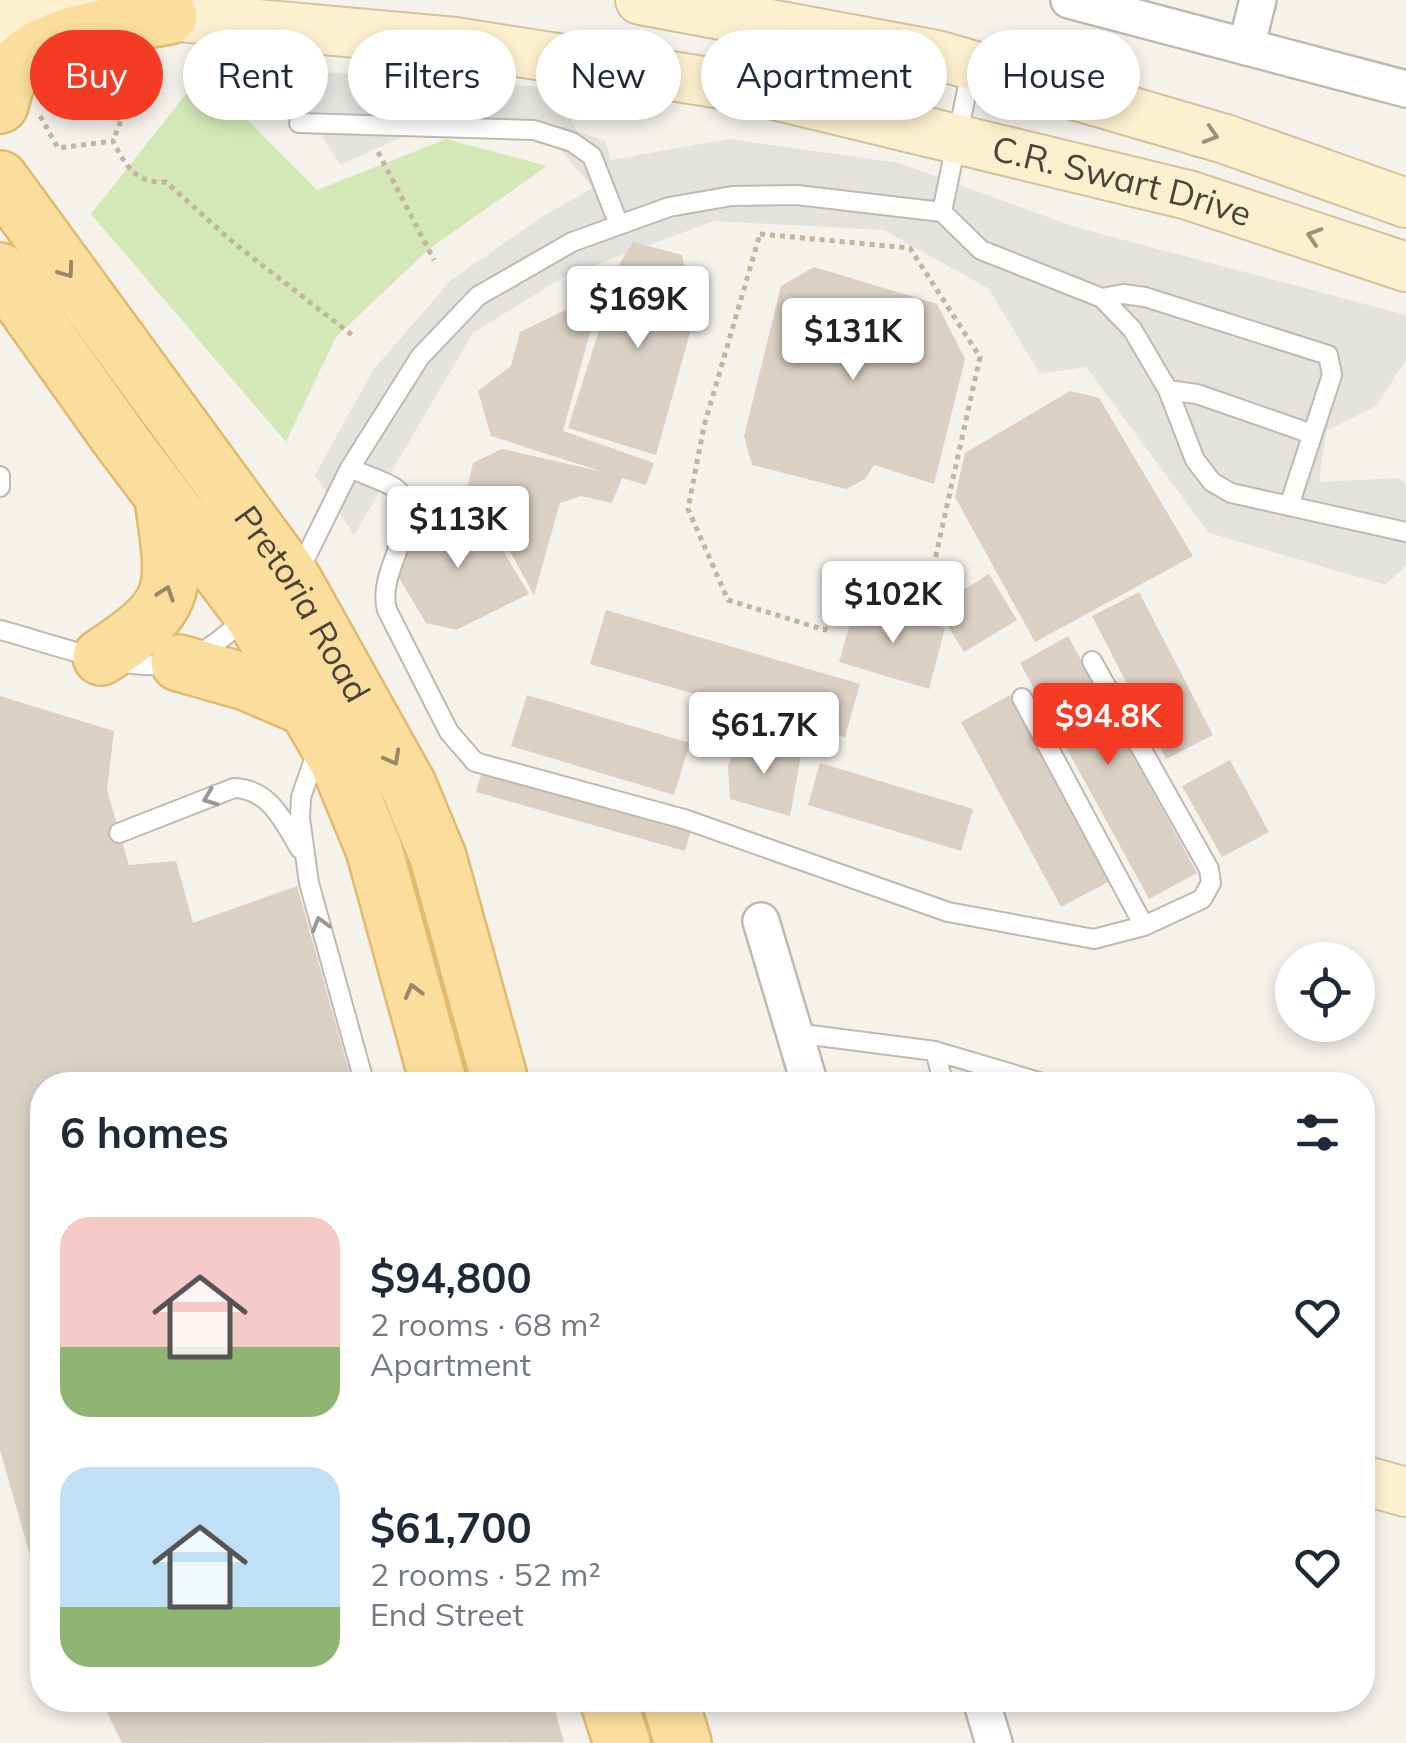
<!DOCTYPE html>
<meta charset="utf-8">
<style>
body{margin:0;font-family:Mulish,sans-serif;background:#f6f6f7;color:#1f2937;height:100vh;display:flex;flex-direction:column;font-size:38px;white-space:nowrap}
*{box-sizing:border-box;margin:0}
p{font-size:32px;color:#747a83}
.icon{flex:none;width:55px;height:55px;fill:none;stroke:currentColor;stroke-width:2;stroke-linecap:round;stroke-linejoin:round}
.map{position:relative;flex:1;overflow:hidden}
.side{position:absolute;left:30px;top:1072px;width:1345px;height:640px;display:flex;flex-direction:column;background:#fff;border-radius:40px;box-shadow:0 5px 15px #0003}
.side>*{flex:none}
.hud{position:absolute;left:30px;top:30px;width:1348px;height:90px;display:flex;gap:20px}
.fabs{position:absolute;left:1275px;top:942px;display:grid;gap:20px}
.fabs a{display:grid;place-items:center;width:100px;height:100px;border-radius:50%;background:#fff;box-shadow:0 5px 15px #0003;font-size:50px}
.price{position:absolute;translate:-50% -85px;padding:0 22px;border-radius:10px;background:#fff;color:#222;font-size:32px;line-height:65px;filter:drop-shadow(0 2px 5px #0008)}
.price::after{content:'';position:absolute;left:50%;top:60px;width:30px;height:22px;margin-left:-15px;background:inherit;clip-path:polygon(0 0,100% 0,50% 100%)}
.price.on{background:#f43b24;color:#fff}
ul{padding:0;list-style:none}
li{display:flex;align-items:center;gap:30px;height:250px;padding:0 30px}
li span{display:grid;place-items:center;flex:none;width:280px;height:200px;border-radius:30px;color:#555}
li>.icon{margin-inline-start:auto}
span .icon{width:120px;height:120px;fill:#fffc;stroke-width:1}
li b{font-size:42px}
h2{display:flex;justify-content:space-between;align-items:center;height:120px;padding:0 30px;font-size:42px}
.tag{padding:0 35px;border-radius:45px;background:#fff;box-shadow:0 5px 15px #0003;font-size:35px;line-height:90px}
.tag.on{background:#f43b24;color:#fff}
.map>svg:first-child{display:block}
.green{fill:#d3e8b6}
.parking{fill:#e4e2df}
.building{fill:#dad0c4}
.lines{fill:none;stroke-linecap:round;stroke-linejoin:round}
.lane-casing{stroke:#c1b9ae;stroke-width:22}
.street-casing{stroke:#c1b9ae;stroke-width:40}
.secondary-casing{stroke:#d3c39c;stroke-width:52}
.primary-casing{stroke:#e1ba6d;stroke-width:60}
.path{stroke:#c2b5a0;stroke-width:5;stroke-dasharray:5 5;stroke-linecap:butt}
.lane{stroke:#fff;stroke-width:18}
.street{stroke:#fff;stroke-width:35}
.secondary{stroke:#fdf0ce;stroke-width:48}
.primary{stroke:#fbdd9e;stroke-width:55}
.oneway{stroke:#9b917c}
.oneway2{stroke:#9a8866}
.oneway3{stroke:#9b9892}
.labels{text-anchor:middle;stroke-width:9;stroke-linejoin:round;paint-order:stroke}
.street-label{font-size:35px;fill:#4a4339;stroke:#fff}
</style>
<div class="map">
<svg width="1406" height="1743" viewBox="0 0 1406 1743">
<rect width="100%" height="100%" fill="#f5f2ec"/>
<!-- green -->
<path class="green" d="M202,74L317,190L446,139L547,166L429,249L336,337L286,442L91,214Z"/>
<!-- parking -->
<path class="parking" d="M281,69L555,88L577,131L605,141L611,160L729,139L899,163L1075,227L1406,315V360L1376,406L1326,431L1319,482L1399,478L1406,484V566L1385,585L1209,533L1086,367L1040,374L989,289L884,230L714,221L565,276L473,333L354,535L315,475L374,369L450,281L543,216L593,188L558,147L435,122L340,165Z"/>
<!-- building -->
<path class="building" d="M633,242L682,255L688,282L699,286L694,316L680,318L691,329L656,455L568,428L621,261Z
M814,267L937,304L965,359L934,484L874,465L865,479L846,489L752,465L744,436L781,286Z
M580,303L597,307L563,431L654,463L646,485L622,478L612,503L581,496L560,503L534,595L490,515L464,501L473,463L502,449L603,472L491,436L478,391L511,366L520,332Z
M1070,391L1099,398L1193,556L1035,642L955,497L965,453Z
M462,510L490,515L506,556L529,594L456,630L426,623L396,573L411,532Z
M989,574L1017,620L964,652L936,607Z
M1139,592L1213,735L1166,759L1092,616Z
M855,606L945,628L929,689L839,662Z
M606,610L860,684L845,737L590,664Z
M1068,636L1197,873L1149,899L1020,663Z
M527,695L690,743L674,795L511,746Z
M1010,695L1110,881L1061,907L961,722Z
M0,696L114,731L107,790L129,865L176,861L193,923L297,886L353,1085H42L41,1594L0,1450Z
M753,743L795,751L801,756L790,816L730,799L728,766L735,746Z
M1230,760L1269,832L1222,857L1182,786Z
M820,763L973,809L961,851L808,805Z
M483,768L692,827L685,851L476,792Z
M101,1700H552L564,1742L122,1743Z"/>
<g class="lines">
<!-- lane casing -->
<g class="lane-casing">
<path id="lane" d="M299,123L534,130L572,142L592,156L619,225
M942,212L972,66
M1102,298L1123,294L1145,297L1328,355L1332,375L1289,506
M1168,390L1197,394L1312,434
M350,468C364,475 383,480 395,488C431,515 375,568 387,610L449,732L475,762L684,819L948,912L1094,939L1144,926L1202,899L1211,883L1209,869L1092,661
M0,476V487
M297,575L350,468L420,357L478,296L572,242L669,207L732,196L797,195L942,212L981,250L1102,298L1132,329L1168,390L1195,460L1212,482L1231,493L1406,532
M0,630C47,642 129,674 175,663C203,657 225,635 247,618
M1022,698L1144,926
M317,751L301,797L300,818L309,883L365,1085
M119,833L234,788C270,789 284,822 300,849
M795,1033L935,1051L1049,1085
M935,1051L944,1085"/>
</g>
<!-- street casing -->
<g class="street-casing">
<path id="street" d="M1069,0L1406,89
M1246,47L1258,0
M761,921L810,1085
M981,1700L994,1743"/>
</g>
<!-- secondary casing -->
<g class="secondary-casing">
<g id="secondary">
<path d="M640,0L937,55L1225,139L1406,203"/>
<path id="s1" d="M0,20L169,16L455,42L741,87L1188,195L1406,267"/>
<path d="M1362,1480L1406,1492"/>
</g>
</g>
<!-- primary casing -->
<g class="primary-casing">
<g id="primary">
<path d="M0,105C4,89 8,75 20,63C50,31 127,24 169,16"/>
<path id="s2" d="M0,179L294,581L408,785L438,857L501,1085"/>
<path d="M0,271L122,442L252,614L338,762L374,849L439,1085"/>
<path d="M101,657C182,604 176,591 163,499"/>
<path d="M179,663L246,682L307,708"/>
<path d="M608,1700L622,1743"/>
<path d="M670,1700L683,1743"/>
</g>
</g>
<!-- path -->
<path class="path" d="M98,72L115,83L123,115L113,141
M40,116L58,148L113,141C125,165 136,184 166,182L235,244L352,335
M378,152L434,260
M760,234L910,248L980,357L928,591L834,582L825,630L728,600L688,509L704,426Z"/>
<!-- lane -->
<use href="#lane" class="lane"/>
<!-- street -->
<use href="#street" class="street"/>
<!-- secondary -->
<use href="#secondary" class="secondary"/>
<!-- primary -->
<use href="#primary" class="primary"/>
</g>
<!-- one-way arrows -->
<defs><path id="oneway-chevron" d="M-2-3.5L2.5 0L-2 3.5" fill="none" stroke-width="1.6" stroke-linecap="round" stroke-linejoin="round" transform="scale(2.5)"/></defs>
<g class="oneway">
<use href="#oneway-chevron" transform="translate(1211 135) rotate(17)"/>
<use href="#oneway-chevron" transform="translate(1314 236) rotate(-162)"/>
</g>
<g class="oneway2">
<use href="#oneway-chevron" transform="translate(67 271) rotate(54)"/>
<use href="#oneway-chevron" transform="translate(166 593) rotate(-71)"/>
<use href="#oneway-chevron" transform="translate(393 758) rotate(61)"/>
<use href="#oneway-chevron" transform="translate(413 991) rotate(-105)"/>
</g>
<g class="oneway3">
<use href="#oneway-chevron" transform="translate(210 798) rotate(159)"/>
<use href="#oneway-chevron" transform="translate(320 924) rotate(-106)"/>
</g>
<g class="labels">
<!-- street labels -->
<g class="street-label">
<text dy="12" stroke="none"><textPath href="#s1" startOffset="1138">C.R. Swart Drive</textPath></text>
<text dy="12" stroke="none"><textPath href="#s2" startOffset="522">Pretoria Road</textPath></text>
</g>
</g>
</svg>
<div class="fabs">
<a><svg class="icon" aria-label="locate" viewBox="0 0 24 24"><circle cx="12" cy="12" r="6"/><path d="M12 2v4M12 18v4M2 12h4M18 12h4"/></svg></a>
</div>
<b class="price" style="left:638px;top:351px">$169K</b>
<b class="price" style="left:853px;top:383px">$131K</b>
<b class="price" style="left:458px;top:571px">$113K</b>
<b class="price" style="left:893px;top:646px">$102K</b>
<b class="price on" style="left:1108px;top:768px">$94.8K</b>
<b class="price" style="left:764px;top:777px">$61.7K</b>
<div class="hud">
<a class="tag on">Buy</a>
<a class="tag">Rent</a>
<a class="tag">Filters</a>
<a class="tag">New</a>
<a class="tag">Apartment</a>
<a class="tag">House</a>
</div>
<section class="side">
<h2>6 homes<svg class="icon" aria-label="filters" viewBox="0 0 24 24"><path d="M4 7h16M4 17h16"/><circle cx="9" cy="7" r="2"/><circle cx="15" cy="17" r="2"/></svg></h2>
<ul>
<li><span style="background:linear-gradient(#f6c9c9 65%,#8fb573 0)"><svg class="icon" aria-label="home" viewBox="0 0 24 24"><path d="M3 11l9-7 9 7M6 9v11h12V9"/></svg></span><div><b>$94,800</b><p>2 rooms · 68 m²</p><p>Apartment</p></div><svg class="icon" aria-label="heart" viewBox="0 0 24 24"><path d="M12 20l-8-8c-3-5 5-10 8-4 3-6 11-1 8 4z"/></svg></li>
<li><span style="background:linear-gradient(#bfe0f5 70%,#8fb573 0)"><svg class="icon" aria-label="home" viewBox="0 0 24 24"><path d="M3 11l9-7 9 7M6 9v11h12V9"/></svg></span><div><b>$61,700</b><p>2 rooms · 52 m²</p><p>End Street</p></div><svg class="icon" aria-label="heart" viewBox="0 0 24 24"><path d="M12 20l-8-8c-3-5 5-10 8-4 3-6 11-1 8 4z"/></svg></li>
</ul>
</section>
</div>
